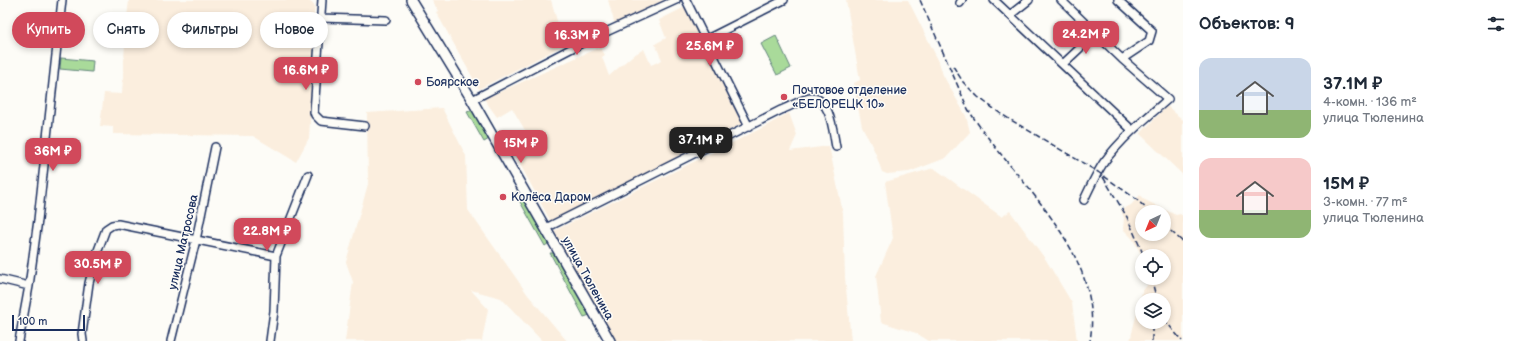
<!DOCTYPE html>
<html lang="ru">
<meta charset="utf-8">
<style>
body{margin:0;font-family:"Balsamiq Sans",sans-serif;background:#f2f2f3;color:#1f2937;height:100vh;display:flex;flex-direction:column;font-size:15px;white-space:nowrap}
*{box-sizing:border-box;margin:0}
p{font-size:13px;color:#747a83}
.icon{flex:none;width:22px;height:22px;fill:none;stroke:currentColor;stroke-width:2;stroke-linecap:round;stroke-linejoin:round}
.map{position:relative;flex:1;overflow:hidden}
.drawer{display:flex;flex-direction:column;background:#fff;width:340px}
.drawer>*{flex:none}
.guide{position:absolute;left:12px;top:12px;width:380px;height:36px;display:flex;gap:8px}
.needle{width:26px;rotate:223deg}
.tools{position:absolute;left:1135px;top:205px;display:grid;gap:8px}
.tools a{display:grid;place-items:center;width:36px;height:36px;border-radius:50%;background:#fff;box-shadow:0 2px 6px #0003;font-size:20px}
.scale{position:absolute;left:12px;bottom:10px;width:73px;box-sizing:border-box;padding-left:4px;border:2px solid #1b2f5e;border-top:0;font-size:11px;line-height:14px;white-space:nowrap;color:#1b2f5e;-webkit-text-stroke:3px #fdfcf7;paint-order:stroke}
.price{position:absolute;translate:-50% -34px;padding:0 9px;border-radius:8px;background:#d1495b;color:#fff;font-size:13px;line-height:26px;filter:drop-shadow(0 1px 2px #0008)}
.price::after{content:'';position:absolute;left:50%;top:24px;width:12px;height:9px;margin-left:-6px;background:inherit;clip-path:polygon(0 0,100% 0,50% 100%)}
.price.current{background:#222;color:#fff}
ul{padding:0;list-style:none}
li{display:flex;align-items:center;gap:12px;height:100px;padding:0 16px}
li span{display:grid;place-items:center;flex:none;width:112px;height:80px;border-radius:12px;color:#555}
li>.icon{margin-inline-start:auto}
span .icon{width:48px;height:48px;fill:#fffc;stroke-width:1}
li b{font-size:17px}
h2{display:flex;justify-content:space-between;align-items:center;height:48px;padding:0 16px;font-size:17px}
.pill{padding:0 14px;border-radius:18px;background:#fff;box-shadow:0 2px 6px #0003;font-size:14px;line-height:36px}
.pill.current{background:#d1495b;color:#fff}
main{display:flex;flex:1;min-height:0}
.map>svg:first-child{display:block}
.built{fill:#fbeede;fill-rule:evenodd}
.green{fill:#a9da9a;stroke:#62847c}
.lines{fill:none;stroke-linecap:round;stroke-linejoin:round}
.minor-casing{stroke:#1b2f5e;stroke-width:10}
.major-casing{stroke:#1b2f5e;stroke-width:12}
.minor{stroke:#fdfcf7;stroke-width:7}
.major{stroke:#fdfcf7;stroke-width:9}
.rail{stroke:#1b2f5e;stroke-width:1.5;stroke-dasharray:6 3;stroke-linecap:butt}
.poi-dot{fill:#d1495b;stroke:#fdfcf7;stroke-width:1.5}
.labels{text-anchor:middle;stroke-width:3;stroke-linejoin:round;paint-order:stroke}
.poi-label{font-size:12px;fill:#1b2f5e;stroke:#fdfcf7;text-anchor:start}
.street-label{font-size:12px;fill:#1b2f5e;stroke:#fdfcf7}
</style>
<main>
<div class="map">
<svg width="1183" height="341" viewBox="0 0 1183 341">
<rect width="100%" height="100%" fill="#fdfcf7"/>
<filter id="ink" filterUnits="userSpaceOnUse"><feTurbulence type="fractalNoise" baseFrequency=".025" numOctaves="2"/><feDisplacementMap in="SourceGraphic" scale="8" xChannelSelector="R" yChannelSelector="G"/><feConvolveMatrix kernelMatrix="1 2 1 2 8 2 1 2 1" color-interpolation-filters="sRGB"/></filter>
<g filter="url(#ink)">
<!-- built -->
<path class="built" d="M129,0H308L315,6L312,32L315,42L309,138L296,162L253,136L113,134V127L100,126L104,93L122,94L126,26Z
M432,0H551L564,45L479,89L436,12L438,11Z
M608,0H669L615,25Z
M846,0H908L939,62L943,75L966,116L970,132L946,158L909,172L887,174L882,172L875,152L862,126L857,103L854,83L860,80Z
M685,7L744,123L551,222L514,153L532,142L512,108L497,117L484,99L600,47L605,55L602,57L609,76L632,56L644,49L651,65L662,60L655,44L666,38L659,20Z
M1167,106L1183,120V175L1140,134Z
M442,108L466,156L468,210L528,295L567,341H542L501,298L471,290L488,309L482,341H345L353,282L346,262L368,184L367,113Z
M789,113L797,135L790,151L829,146L843,213L845,277L851,341H615L554,231L764,127Z
M934,168L1002,217L1010,211L1046,260L1072,303L1077,341H929L916,333L881,322L876,276L893,238L885,182Z
M1140,195L1143,199L1176,215L1180,214L1183,216V341H1130L1142,292L1148,284L1149,278H1164V256H1142L1132,238L1123,229L1124,218L1121,210L1131,205ZM1142,212H1164V234H1142ZM1142,300H1164V322H1142Z"/>
<!-- green -->
<path class="green" d="M776,36L791,68L777,75L761,44Z
M61,58L93,61L92,72L60,69Z
M473,110L489,139L484,142L467,112Z
M519,191L549,243L545,246L515,193Z
M550,253H554L590,315L584,317Z"/>
<g class="lines">
<!-- minor casing -->
<g class="minor-casing">
<path id="minor" d="M322,0L314,112L315,115L321,121L365,126
M686,0L749,127
M994,0L1132,130
M1061,0L1122,59L1168,99C1145,119 1122,138 1104,162C1096,174 1090,187 1084,200
M1118,0L1152,31L1149,41L1122,59
M960,3L962,0
M1010,15L1029,0
M320,18L386,20
M707,39L784,0
M1063,64L1080,48L1093,30
M472,100L582,43L676,0
M546,228L781,110C789,107 803,99 810,98C831,96 833,133 836,147
M0,279L29,286
M19,341L29,286L38,220L62,0
M83,341L82,334L89,283L97,253L106,229L112,225L118,224L276,256
M171,341L196,240L215,147
M270,341L274,311L276,256L308,175"/>
</g>
<!-- major casing -->
<g class="major-casing">
<path id="major" d="M411,0L472,100L610,341"/>
</g>
<!-- minor -->
<use href="#minor" class="minor"/>
<!-- major -->
<use href="#major" class="major"/>
<!-- rail -->
<path class="rail" d="M920,0L968,109C1011,179 1105,250 1090,341
M953,66L963,82L978,97L1001,114L1098,172L1136,199L1150,212
M1103,177L1127,217L1144,256
M1164,225L1183,242
M1151,278L1157,300
M1164,319L1182,341
M1152,341V322"/>
</g>
</g>
<!-- markers -->
<g class="poi-dot">
<circle cx="418" cy="82" r="4"/>
<circle cx="784" cy="97" r="4"/>
<circle cx="503" cy="197" r="4"/>
</g>
<g class="labels">
<!-- poi labels -->
<g class="poi-label">
<text x="426" y="86">Боярское</text>
<text x="792" y="94">Почтовое отделение<tspan x="792" dy="14">«БЕЛОРЕЦК 10»</tspan></text>
<text x="511" y="201">Колёса Даром</text>
</g>
<!-- street labels -->
<g class="street-label">
<text transform="translate(183 242) rotate(-77)" y="4">улица Матросова</text>
<text transform="translate(588 278) rotate(61)" y="4">улица Тюленина</text>
</g>
</g>
</svg>
<div class="tools">
<a><svg class="needle" viewBox="-14 -14 28 28"><path d="M0-13l5 13h-10z" fill="#e53935"/><path d="M0 13l5-13h-10z" fill="#747a83"/></svg></a>
<a><svg class="icon" aria-label="locate" viewBox="0 0 24 24"><circle cx="12" cy="12" r="6"/><path d="M12 2v4M12 18v4M2 12h4M18 12h4"/></svg></a>
<a><svg class="icon" aria-label="layers" viewBox="0 0 24 24"><path d="M12 4l9 5-9 5-9-5zM3 14l9 5 9-5"/></svg></a>
</div>
<div class="scale">100 m</div>
<b class="price" style="left:1086px;top:55px">24.2M ₽</b>
<b class="price" style="left:577px;top:56px">16.3M ₽</b>
<b class="price" style="left:710px;top:67px">25.6M ₽</b>
<b class="price" style="left:306px;top:91px">16.6M ₽</b>
<b class="price current" style="left:701px;top:161px">37.1M ₽</b>
<b class="price" style="left:521px;top:164px">15M ₽</b>
<b class="price" style="left:53px;top:172px">36M ₽</b>
<b class="price" style="left:267px;top:252px">22.8M ₽</b>
<b class="price" style="left:98px;top:285px">30.5M ₽</b>
<div class="guide">
<a class="pill current">Купить</a>
<a class="pill">Снять</a>
<a class="pill">Фильтры</a>
<a class="pill">Новое</a>
</div>
</div>
<section class="drawer">
<h2>Объектов: 9<svg class="icon" aria-label="filters" viewBox="0 0 24 24"><path d="M4 7h16M4 17h16"/><circle cx="9" cy="7" r="2"/><circle cx="15" cy="17" r="2"/></svg></h2>
<ul>
<li><span style="background:linear-gradient(#c9d6e8 65%,#8fb573 0)"><svg class="icon" aria-label="home" viewBox="0 0 24 24"><path d="M3 11l9-7 9 7M6 9v11h12V9"/></svg></span><div><b>37.1M ₽</b><p>4-комн. · 136 m²</p><p>улица Тюленина</p></div></li>
<li><span style="background:linear-gradient(#f6c9c9 65%,#8fb573 0)"><svg class="icon" aria-label="home" viewBox="0 0 24 24"><path d="M3 11l9-7 9 7M6 9v11h12V9"/></svg></span><div><b>15M ₽</b><p>3-комн. · 77 m²</p><p>улица Тюленина</p></div></li>
</ul>
</section>
</main>
